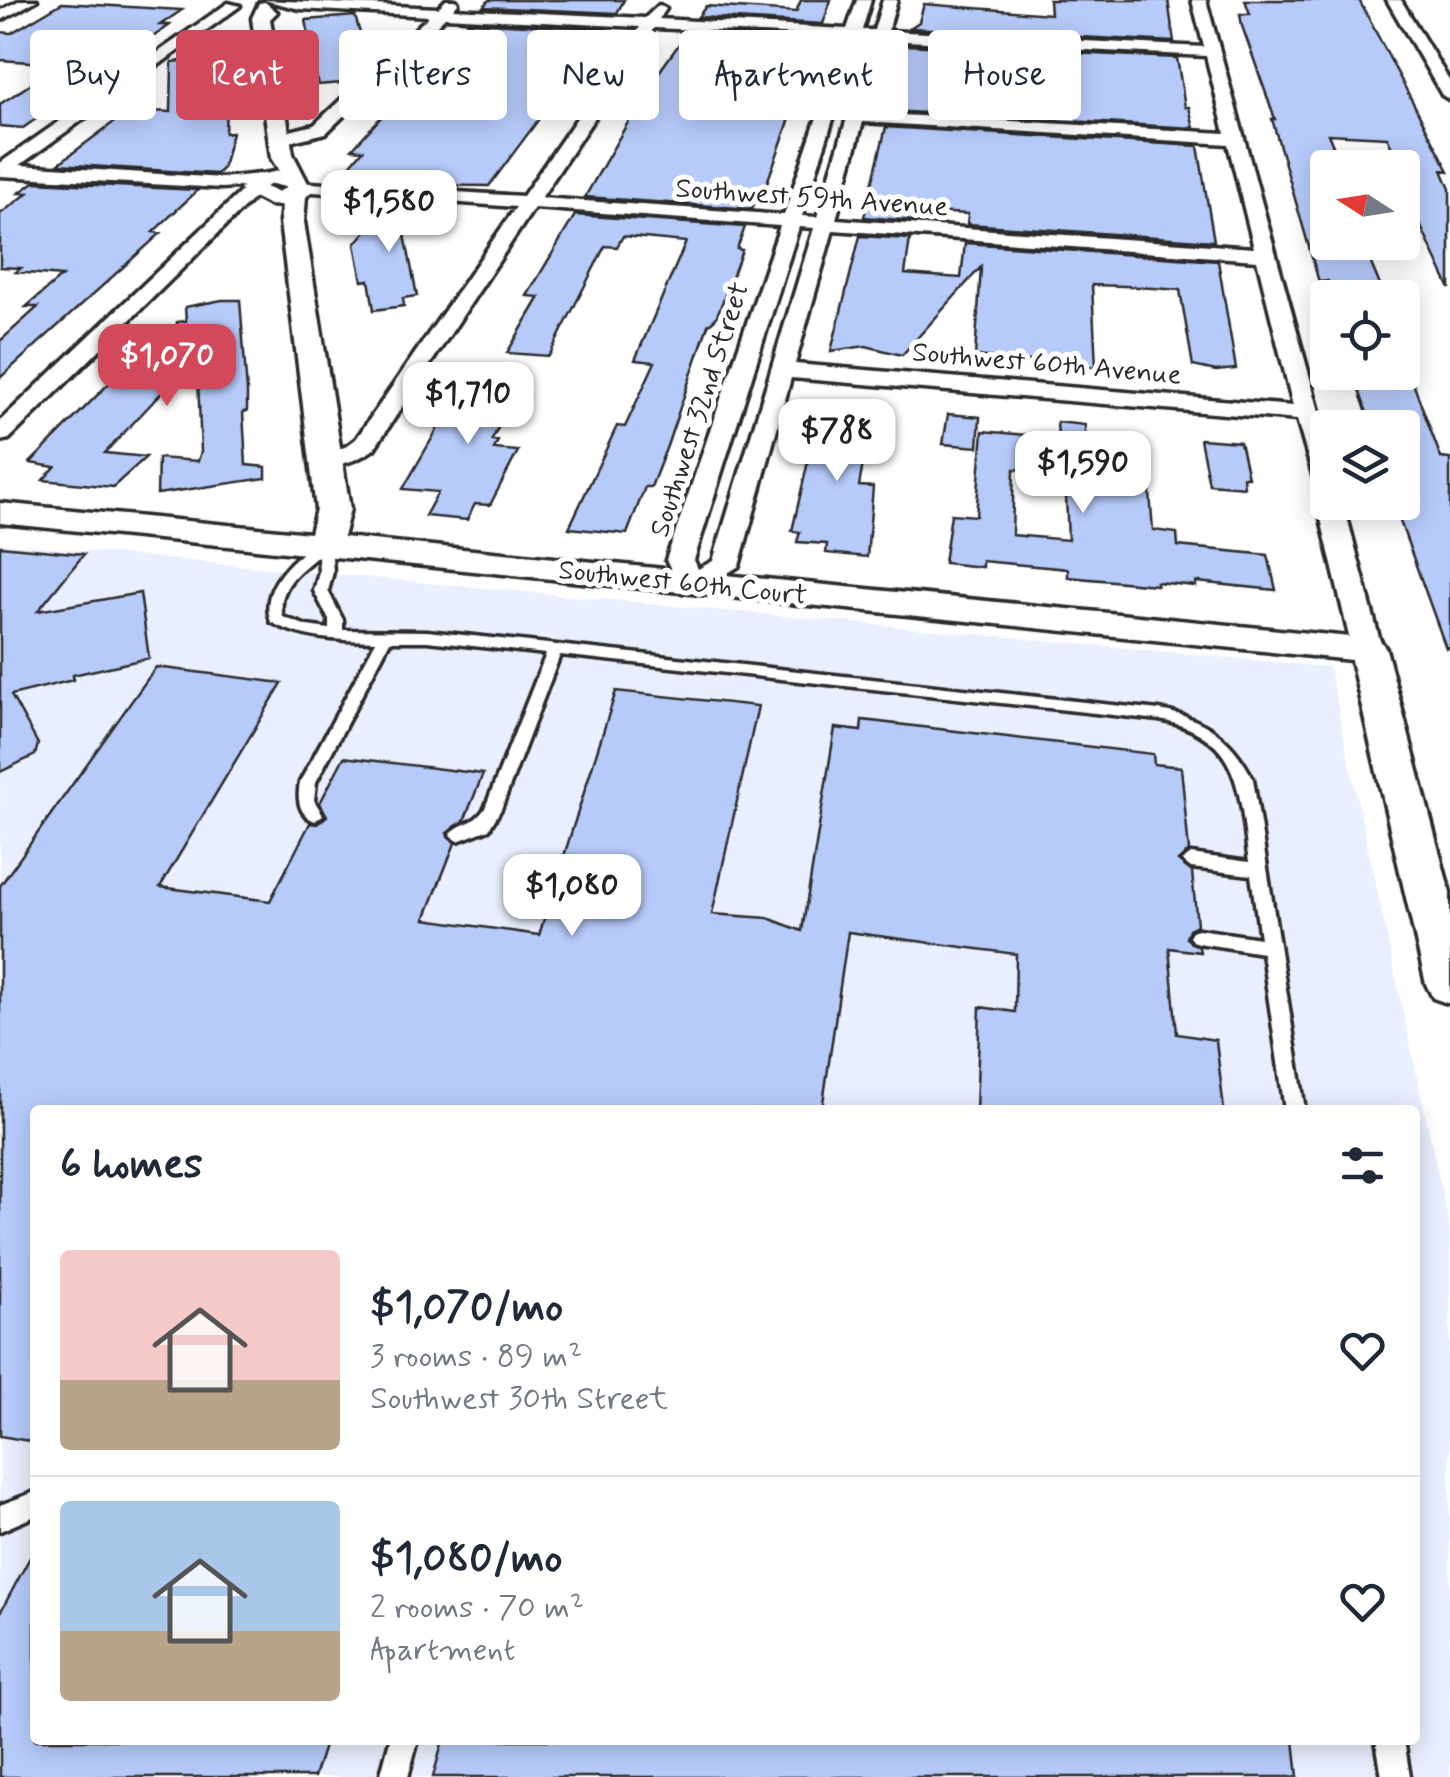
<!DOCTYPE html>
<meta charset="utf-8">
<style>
body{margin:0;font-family:Mynerve,sans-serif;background:#f6f6f7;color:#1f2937;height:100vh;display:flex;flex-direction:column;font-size:38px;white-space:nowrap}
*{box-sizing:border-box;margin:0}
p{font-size:32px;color:#747a83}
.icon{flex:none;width:55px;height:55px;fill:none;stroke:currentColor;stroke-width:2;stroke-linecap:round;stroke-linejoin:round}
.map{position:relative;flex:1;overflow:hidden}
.details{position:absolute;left:30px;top:1105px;width:1390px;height:640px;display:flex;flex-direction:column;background:#fff;border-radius:10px;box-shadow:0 5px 25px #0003}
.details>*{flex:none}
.top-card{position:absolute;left:30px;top:30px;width:1390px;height:90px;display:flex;gap:20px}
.needle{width:65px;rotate:282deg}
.controls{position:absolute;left:1310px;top:150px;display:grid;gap:20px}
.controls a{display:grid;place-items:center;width:110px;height:110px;border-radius:10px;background:#fff;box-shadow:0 5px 25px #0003;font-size:50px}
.price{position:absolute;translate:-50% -85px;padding:0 22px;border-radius:20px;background:#fff;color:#222;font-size:32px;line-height:65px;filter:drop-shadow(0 2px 5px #0008)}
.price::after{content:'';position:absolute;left:50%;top:60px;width:30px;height:22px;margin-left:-15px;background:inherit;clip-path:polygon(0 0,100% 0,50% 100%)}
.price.current{background:#d1495b;color:#fff}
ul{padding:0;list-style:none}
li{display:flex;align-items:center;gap:30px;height:250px;padding:0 30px}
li+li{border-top:2px solid #e0e1e3}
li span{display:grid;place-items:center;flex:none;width:280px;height:200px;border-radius:10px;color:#555}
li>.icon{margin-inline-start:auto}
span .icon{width:120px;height:120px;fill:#fffc;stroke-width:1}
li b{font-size:42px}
h2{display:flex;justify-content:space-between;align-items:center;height:120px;padding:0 30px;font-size:42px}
.chip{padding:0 35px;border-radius:10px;background:#fff;box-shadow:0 5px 25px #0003;font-size:35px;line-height:90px}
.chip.current{background:#d1495b;color:#fff}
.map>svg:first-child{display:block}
.built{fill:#e9effe;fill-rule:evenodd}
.building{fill:#b7cbfb;stroke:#2b2b2b;stroke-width:2.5;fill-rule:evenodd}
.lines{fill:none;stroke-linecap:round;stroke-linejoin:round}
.service-casing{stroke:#2b2b2b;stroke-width:7}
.minor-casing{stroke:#2b2b2b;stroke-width:7}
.tertiary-casing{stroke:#2b2b2b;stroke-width:7}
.service{fill:#fff;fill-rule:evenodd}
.minor{fill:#fff;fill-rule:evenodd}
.tertiary{fill:#fff;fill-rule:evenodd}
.labels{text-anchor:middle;stroke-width:10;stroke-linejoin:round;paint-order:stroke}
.far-street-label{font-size:28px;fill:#2b2b2b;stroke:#fff}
</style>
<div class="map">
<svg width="1450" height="1777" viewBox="0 0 1450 1777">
<rect width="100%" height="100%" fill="#fff"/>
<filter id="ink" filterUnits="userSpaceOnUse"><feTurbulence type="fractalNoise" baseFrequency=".01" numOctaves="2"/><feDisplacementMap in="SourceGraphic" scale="20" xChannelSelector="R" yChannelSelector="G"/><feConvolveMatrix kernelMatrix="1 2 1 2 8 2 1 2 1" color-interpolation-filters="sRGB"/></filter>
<g filter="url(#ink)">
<!-- built -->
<path class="built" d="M0,543L1329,667L1450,1230V1777H0ZM35,1110H1415V1740H35Z"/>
<!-- building -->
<path class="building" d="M489,0H624L617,13L483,7Z
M801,0H831L823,24L698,17L706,6L796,12Z
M1049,0H1168L1174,42L910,28L919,22L924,4L1050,14Z
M1245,0H1359L1449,171L1442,170L1450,189V289L1410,203L1416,204L1387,137L1328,134L1341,165L1328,164V242H1362L1382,290H1331L1328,281L1319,282L1272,119H1275L1242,26L1240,14H1250Z
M62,3L182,10L160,25H170L23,128L0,126V104L62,64L0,60V32L11,33Z
M355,16L370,67L354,82L318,85L306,20Z
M468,22L606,29L489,186L404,185L409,179L343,174L363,150L352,149Z
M687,33L818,40L763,194L758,193L752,209L585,197L649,86Z
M905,45L1177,58L1185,107H1189L1194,128L890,111Z
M218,57L226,106L225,133L232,132L223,168L217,174L58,164L130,110L171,112L172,62Z
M886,127L1198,146L1214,241L967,224L968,214L914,211L913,221L864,217Z
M34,182L198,190L153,232L161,233L0,378V341L38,307H26L62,276L16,272L21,268L0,267V214L28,193H19Z
M391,201L429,204L405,235L417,296L403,298L404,306L374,310L369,280L362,281L355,244Z
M575,215L745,227L737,249L742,250L730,283L716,318L708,325L667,446L651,487H645L627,534L569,528L617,426L625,427L655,362L635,360L686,242L623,236L617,247L605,246L549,356L507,353L540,297L527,296Z
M860,236L910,239L905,274L961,278L965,243L1218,261L1236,369L1216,371L1193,366L1180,290L1125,286L1092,285L1096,367L975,356L981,267L902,355L866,346L831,351Z
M222,300H240L247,392V411L243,412L246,465L266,467V478L157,494L158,458L198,461L201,452L197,355L105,453L146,457L113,487L43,480L55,467L30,463L152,340L177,342V322L186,321L185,307Z
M1406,364L1441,458L1450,459V647L1446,648L1393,502H1402V428H1372L1357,384L1367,385L1364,376L1402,379Z
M473,367L526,372L492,440L498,441L494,449L518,451L490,505L475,504L467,520L425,516L438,492L403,489Z
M821,405L873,409L859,486L873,487L867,557L826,553L827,544L797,542L800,532L792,531Z
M948,414L980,417L978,447L943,444Z
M1057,422L1085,425V437L1146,445L1153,530L1177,533L1178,546L1268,555L1276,590L1196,582V586L1156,582L1157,585L1068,577V569L982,561V567L944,563L951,514L976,516L983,431L1058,438ZM1014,469L1065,474L1068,540L1012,535Z
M1200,439L1240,442L1248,477H1243L1244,487L1209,484Z
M0,546L84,554L38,611L140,593L149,658L73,675V680L11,695L38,744L35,755L0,772Z
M156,667L282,683L160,887L270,901L310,823L317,824L327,816L320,803L344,757L483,774L464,821L447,833L455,843L425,919L539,935L616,691L758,706L712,914L768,918L802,931L835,728L861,731L862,720L1153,754L1154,764L1181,767L1189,851L1178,861L1192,872L1197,925L1189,929L1186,938L1199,947L1200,952L1169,948L1177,1034L1216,1040L1224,1110H976L980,1007L1015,1012L1016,954L848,932L822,1110H35V1442L0,1436V886Z
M35,1548V1740H326L314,1777H0V1613Z
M443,1740H1294L1298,1777H433Z"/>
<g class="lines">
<!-- service casing -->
<g class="service-casing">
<path id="service" d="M324,540L331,544L333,572L328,591L343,620V630L427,631L1159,710C1205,718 1232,738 1253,779L1305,1110H1285L1262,953L1198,943L1192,941L1189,936L1192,931L1198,929L1260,938L1251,875L1191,868L1182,861L1191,854L1249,862C1239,794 1243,735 1159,720L560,655L501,809L489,829L458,841L450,835C460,821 473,827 485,808L546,654L427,641H390L316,782L314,800L323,815L315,821C298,815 297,798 300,782L376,641C340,640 303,640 271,622C258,588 295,553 324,540ZM318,556L319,572L314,591L329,620V629L307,626L283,617C276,589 298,572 318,556Z
M35,1492V1516L0,1531V1505Z
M390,1740H418L408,1777H380Z
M1376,1740H1404L1410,1777H1382Z"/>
</g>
<!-- minor casing -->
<g class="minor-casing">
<path id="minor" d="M20,0H37L0,21V11Z
M264,0L438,8L446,0H456L458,3L453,9L645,18L659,5L666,9L659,19L847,29L857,0H871L862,30H874L883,0H897L888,31L1204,47L1192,0H1206L1328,444V502H1343L1382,649L1377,656H1357L1352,649L1317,502L1320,499L1297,420L791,378L739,566L702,589H682L666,560L780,226L534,208L374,449C359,460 336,469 317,464L314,459L317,454L345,447L356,439L516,207L300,191L294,190V182L523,196L640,27L445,17L326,133L280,144L271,139L274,135L314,125L429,16L300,9ZM654,28L844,37L784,215L541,198ZM859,38L871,39L817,217L802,216ZM886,40L1206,56L1225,133L865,113ZM863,122L1228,144L1254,248L836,219ZM799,227L814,228L713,561L698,569L694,560ZM833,230L1257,260L1293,406L795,364Z
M1387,0H1401L1450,82V100L1442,95Z
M228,3L240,6L20,165L222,178L260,174L269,179L254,185L261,190L258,194L9,439L0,441V421L247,186L222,188L0,176V163Z"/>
</g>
<!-- tertiary casing -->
<g class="tertiary-casing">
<path id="tertiary" d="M265,2L277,12L270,19L293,154L312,191L306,197L304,222L350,509L343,537L1380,640L1386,649L1450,893V1004L1433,998L1426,984L1351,660L0,523V503L310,533L316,509L280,222L282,206L269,205L240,190L248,177L279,171L271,158L252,18L259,3ZM272,184L285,187L286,188L277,192L265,187Z"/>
</g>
<!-- service -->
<use href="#service" class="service"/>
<!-- minor -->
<use href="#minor" class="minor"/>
<!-- tertiary -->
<use href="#tertiary" class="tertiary"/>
</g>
</g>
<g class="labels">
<!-- far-street labels -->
<g class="far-street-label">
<text transform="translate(812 196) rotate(4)" y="10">Southwest 59th Avenue</text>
<text transform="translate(1047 362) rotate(5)" y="10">Southwest 60th Avenue</text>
<text transform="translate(698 409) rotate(-72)" y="10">Southwest 32nd Street</text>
<text transform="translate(683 581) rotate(6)" y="10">Southwest 60th Court</text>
</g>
</g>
</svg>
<div class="controls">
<a><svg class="needle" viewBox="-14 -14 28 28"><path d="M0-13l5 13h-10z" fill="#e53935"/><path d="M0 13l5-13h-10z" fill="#747a83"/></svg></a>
<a><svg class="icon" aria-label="locate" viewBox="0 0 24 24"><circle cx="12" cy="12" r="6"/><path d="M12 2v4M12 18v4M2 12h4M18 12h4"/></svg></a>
<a><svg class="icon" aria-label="layers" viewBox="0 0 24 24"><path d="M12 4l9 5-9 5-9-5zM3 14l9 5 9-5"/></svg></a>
</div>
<b class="price" style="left:389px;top:255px">$1,580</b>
<b class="price current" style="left:167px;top:409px">$1,070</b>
<b class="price" style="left:468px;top:447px">$1,710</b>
<b class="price" style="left:837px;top:484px">$788</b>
<b class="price" style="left:1083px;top:516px">$1,590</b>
<b class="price" style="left:572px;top:939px">$1,080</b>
<div class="top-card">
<a class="chip">Buy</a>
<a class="chip current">Rent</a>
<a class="chip">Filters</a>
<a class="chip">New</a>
<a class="chip">Apartment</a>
<a class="chip">House</a>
</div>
<section class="details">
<h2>6 homes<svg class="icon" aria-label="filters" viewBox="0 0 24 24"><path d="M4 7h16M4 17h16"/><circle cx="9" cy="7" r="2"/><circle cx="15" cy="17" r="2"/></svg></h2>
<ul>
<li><span style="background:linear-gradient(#f6c9c9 65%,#b9a48a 0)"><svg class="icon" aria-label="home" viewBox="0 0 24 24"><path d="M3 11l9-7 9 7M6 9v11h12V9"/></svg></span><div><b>$1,070/mo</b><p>3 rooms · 89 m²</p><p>Southwest 30th Street</p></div><svg class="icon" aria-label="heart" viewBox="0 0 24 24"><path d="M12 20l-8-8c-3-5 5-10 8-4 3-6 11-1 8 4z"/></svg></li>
<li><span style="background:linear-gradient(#a9c7e8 65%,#b9a48a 0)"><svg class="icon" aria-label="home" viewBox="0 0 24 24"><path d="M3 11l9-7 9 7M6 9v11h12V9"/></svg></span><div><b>$1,080/mo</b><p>2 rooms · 70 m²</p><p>Apartment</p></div><svg class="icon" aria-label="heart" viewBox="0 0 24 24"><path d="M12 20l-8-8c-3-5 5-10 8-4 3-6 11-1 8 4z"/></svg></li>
</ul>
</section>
</div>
